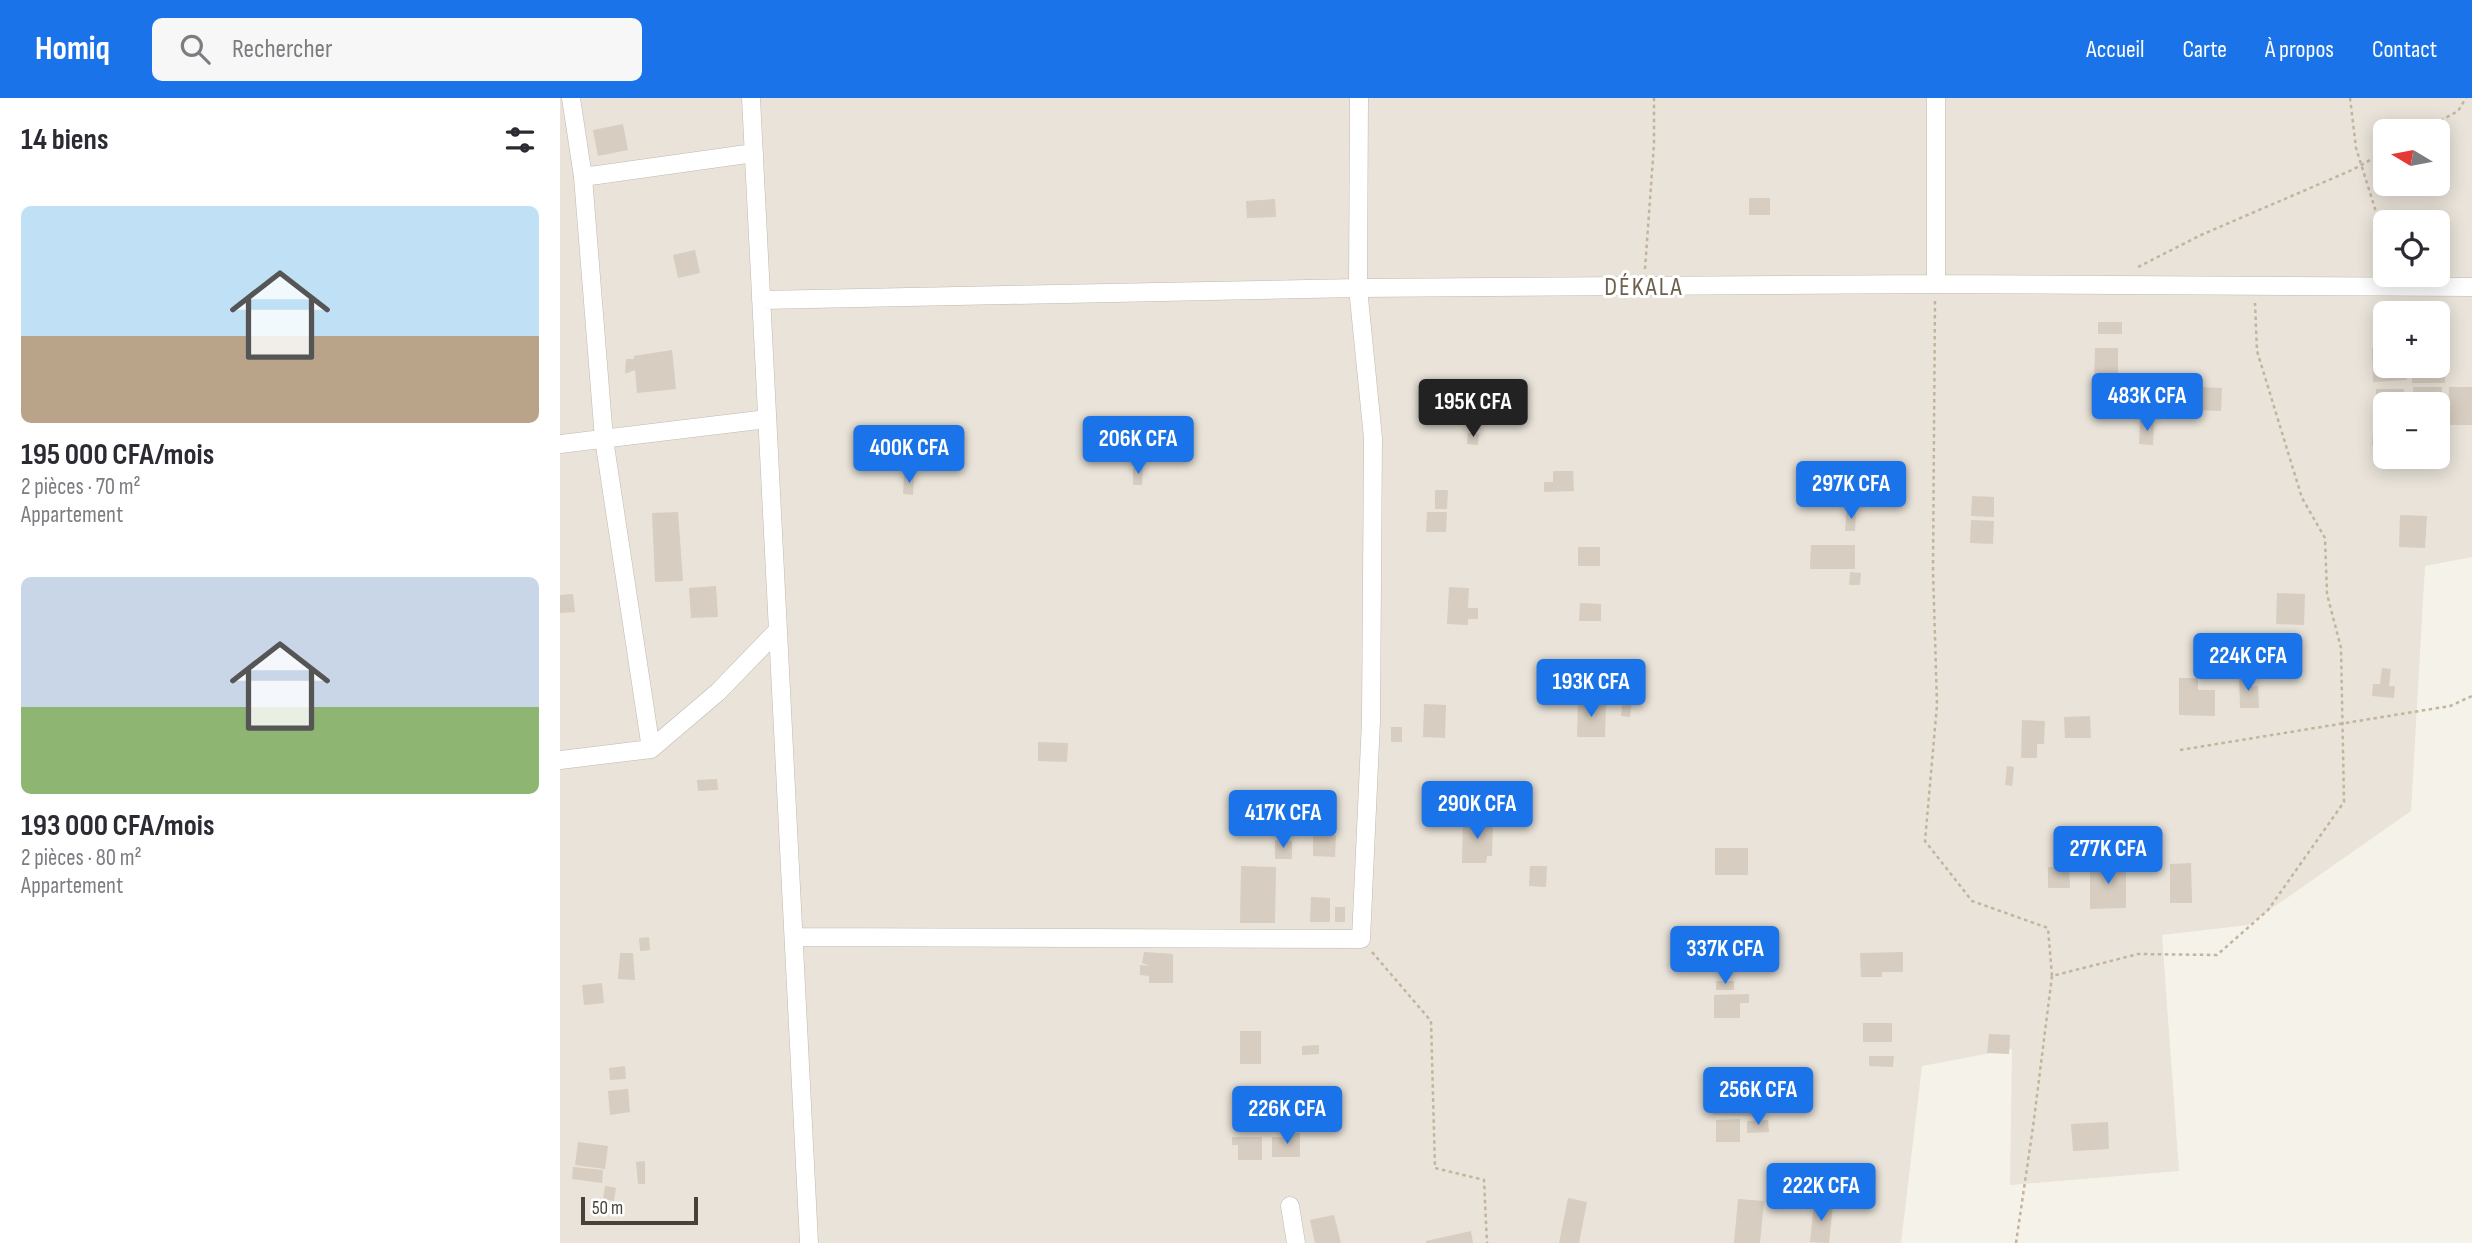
<!DOCTYPE html>
<html lang="fr">
<meta charset="utf-8">
<style>
body{margin:0;font-family:"Sofia Sans Condensed",sans-serif;background:#f7f7f7;color:#2b2b33;height:100vh;display:flex;flex-direction:column;font-size:26px;white-space:nowrap}
*{box-sizing:border-box;margin:0}
p{font-size:23px;color:#7c7c81}
.icon{flex:none;width:38px;height:38px;fill:none;stroke:currentColor;stroke-width:2;stroke-linecap:round;stroke-linejoin:round}
.map{position:relative;flex:1;overflow:hidden}
.drawer{display:flex;flex-direction:column;background:#fff;width:560px}
.drawer>*{flex:none}
.needle{width:46px;rotate:280deg}
.fabs{position:absolute;left:1813px;top:21px;display:grid;gap:14px}
.fabs a{display:grid;place-items:center;width:77px;height:77px;border-radius:10px;background:#fff;box-shadow:0 4px 18px #0003;font-size:35px}
.scale{position:absolute;left:21px;bottom:18px;width:117px;box-sizing:border-box;padding-left:7px;border:4px solid #494238;border-top:0;font-size:19px;line-height:24px;white-space:nowrap;color:#494238;-webkit-text-stroke:5px #fff;paint-order:stroke}
.price{position:absolute;translate:-50% -60px;padding:0 16px;border-radius:7px;background:#1a73e8;color:#fff;font-size:23px;line-height:46px;filter:drop-shadow(0 2px 4px #0008)}
.price::after{content:'';position:absolute;left:50%;top:42px;width:21px;height:16px;margin-left:-10px;background:inherit;clip-path:polygon(0 0,100% 0,50% 100%)}
.price.active{background:#222;color:#fff}
ul{padding:0;list-style:none}
li{display:grid;align-content:center;gap:14px;height:371px;padding:0 21px}
li span{display:grid;place-items:center;height:217px;border-radius:10px;color:#555}
li>.icon{margin-inline-start:auto}
span .icon{width:126px;height:126px;fill:#fffc;stroke-width:1}
li b{font-size:30px}
h2{display:flex;justify-content:space-between;align-items:center;height:84px;padding:0 21px;font-size:30px}
header{display:flex;align-items:center;gap:42px;box-sizing:border-box;height:98px;padding:0 35px;background:#1a73e8;color:#fff}
header strong{font-size:33px}
nav{display:flex;gap:38px;margin-inline-start:auto;font-size:24px}
.search{width:490px;height:63px;background:#f7f7f7;display:flex;align-items:center;gap:18px;box-sizing:border-box;padding:0 24px;border-radius:10px;color:#7c7c81;font-size:26px}
main{display:flex;flex:1;min-height:0}
.map>svg:first-child{display:block}
.residential{fill:#e9e3d9;fill-rule:evenodd}
.building{fill:#d7cdc0}
.lines{fill:none;stroke-linecap:round;stroke-linejoin:round}
.minor-casing{stroke:#c1b9ad;stroke-width:19}
.path{stroke:#c3b49e;stroke-width:2.5;stroke-dasharray:3.5 3.5;stroke-linecap:butt}
.minor{stroke:#fff;stroke-width:18}
.labels{text-anchor:middle;stroke-width:6;stroke-linejoin:round;paint-order:stroke}
.quarter-label{font-size:26px;letter-spacing:2px;fill:#6c604f;stroke:#fff}
</style>
<header>
<strong>Homiq</strong>
<div class="search"><svg class="icon" aria-label="search" viewBox="0 0 24 24"><circle cx="10" cy="10" r="6"/><path d="M15 15l6 6"/></svg>Rechercher</div>
<nav><a>Accueil</a><a>Carte</a><a>À propos</a><a>Contact</a></nav>
</header>
<main>
<section class="drawer">
<h2>14 biens<svg class="icon" aria-label="filters" viewBox="0 0 24 24"><path d="M4 7h16M4 17h16"/><circle cx="9" cy="7" r="2"/><circle cx="15" cy="17" r="2"/></svg></h2>
<ul>
<li><span style="background:linear-gradient(#bfe0f5 60%,#b9a48a 0)"><svg class="icon" aria-label="home" viewBox="0 0 24 24"><path d="M3 11l9-7 9 7M6 9v11h12V9"/></svg></span><div><b>195 000 CFA/mois</b><p>2 pièces · 70 m²</p><p>Appartement</p></div></li>
<li><span style="background:linear-gradient(#c9d6e8 60%,#8fb573 0)"><svg class="icon" aria-label="home" viewBox="0 0 24 24"><path d="M3 11l9-7 9 7M6 9v11h12V9"/></svg></span><div><b>193 000 CFA/mois</b><p>2 pièces · 80 m²</p><p>Appartement</p></div></li>
</ul>
</section>
<div class="map">
<svg width="1912" height="1145" viewBox="0 0 1912 1145">
<rect width="100%" height="100%" fill="#f5f2ea"/>
<!-- residential -->
<path class="residential" d="M0,0H1912V459L1865,468L1851,713L1688,827L1602,837L1619,1073L1450,1087L1452,951L1362,968L1341,1145H0ZM1825,33H1878V86H1825ZM1825,124H1878V177H1825ZM1825,215H1878V268H1825ZM1825,306H1878V359H1825Z"/>
<!-- building -->
<path class="building" d="M63,26L68,52L38,58L33,32Z
M1189,100H1210V117H1189Z
M715,101L716,119L687,120L686,103Z
M135,152L140,175L118,180L113,157Z
M1538,224H1562V236H1538Z
M1535,250H1558V285H1534Z
M1812,250H1825V268H1847V282L1813,284Z
M112,252L116,291L77,295L75,272L65,276L66,261H74V258Z
M1878,257H1885V285H1852V268H1878Z
M929,289H942L943,300H929Z
M1639,289L1662,290L1661,313L1638,312Z
M1853,289H1882V310H1878V306H1853Z
M1889,289H1912V327H1888Z
M1583,291H1597L1596,317L1582,316Z
M1816,291H1844V306H1825V313H1816Z
M1580,323H1594L1593,347L1579,346Z
M1813,333H1823L1822,347H1812Z
M908,335L919,336L918,347L907,346Z
M573,370H583L582,387H573Z
M993,373H1013L1014,393L984,394V384H993Z
M344,377H354L353,397L343,396Z
M875,392H888L887,411H875Z
M1412,398L1434,399V419L1411,418Z
M1287,412L1296,413L1295,433H1285Z
M118,414L123,483L95,484L92,415Z
M867,414H887L886,434H866Z
M1840,417L1867,418L1865,450L1839,449Z
M1411,422L1434,423L1433,446L1410,445Z
M1251,447H1295V471H1250Z
M1018,449H1040V468H1018Z
M1290,474L1301,475L1300,487H1289Z
M156,488L158,519L131,520L129,490Z
M889,489L909,490L908,510H918V521H908V527L887,526Z
M1717,495L1745,496L1744,527L1716,526Z
M13,496L15,514L0,515V497Z
M1020,505L1041,506V523H1019Z
M1822,570L1831,571L1829,588H1835L1834,600L1812,598L1813,586H1820Z
M1679,573H1688V589L1698,588L1699,610H1680Z
M1619,580H1638V592H1655V618L1619,617Z
M1063,600L1072,601L1070,619L1061,618Z
M1018,603L1046,604L1045,639H1017Z
M864,606L886,607L885,640L863,639Z
M1530,618L1531,640H1505L1504,619Z
M1462,622L1485,623L1484,646H1477V660H1461Z
M831,629H842V644H831Z
M478,644L508,645L507,664L478,663Z
M1447,668L1454,669L1452,688L1445,687Z
M157,681L158,692L138,693L137,682Z
M717,708L726,709L725,723L716,722Z
M903,723H933L932,758H927L926,765H902Z
M753,736L776,737L775,759L753,758Z
M715,742L732,743V761H715Z
M1155,750H1188V777H1155Z
M1566,765V810L1530,811V766Z
M1631,765L1632,805H1610V766Z
M681,768L716,769L715,825H680Z
M970,768H987L986,789L969,788Z
M1488,769H1509L1510,790H1488Z
M751,799L770,800V824H750Z
M775,809H785V824H775Z
M89,839L90,852L80,853L79,840Z
M584,854L613,856V885H589V878L580,877V867L590,868L582,865Z
M1343,854V874H1322V879H1301L1300,855Z
M60,855H73L75,882L58,881Z
M1156,883H1174V892H1156Z
M42,885L44,905L24,907L22,887Z
M1189,896V905H1180V920H1154V897Z
M1303,925H1332V944H1303Z
M680,933H701V966H680Z
M1429,936L1450,937L1449,956L1427,955Z
M759,947V956L742,957V948Z
M1309,958H1334L1333,969L1309,968Z
M65,968L66,981L50,982L49,970Z
M1154,989H1198L1197,1000H1191V1018L1153,1017Z
M68,991L70,1014L50,1017L48,993Z
M1180,1021V1044H1156V1022Z
M1208,1022L1209,1034L1187,1035V1023Z
M1548,1024L1549,1051L1513,1053L1511,1026Z
M723,1035H740V1059H712V1039H724Z
M672,1039H702V1062H678V1047H672Z
M18,1044L48,1048L45,1071L15,1067Z
M85,1063V1086H78L76,1064Z
M13,1069L43,1072L42,1085L12,1081Z
M45,1088L56,1090L54,1103L43,1101Z
M1008,1100L1027,1104L1019,1145H999Z
M1178,1101L1204,1103L1200,1145H1174Z
M1254,1104L1273,1107L1269,1145L1250,1144Z
M774,1117L781,1145H755L750,1122Z
M911,1133L913,1145H866V1143Z"/>
<g class="lines">
<!-- minor casing -->
<g class="minor-casing">
<path id="minor" d="M11,0L23,79L44,341L91,651
M191,0L249,1145
M23,79L194,55
M1376,186V0
M201,202L798,190L1376,186L1912,189
M0,346L207,321
M0,662L91,651L158,594L218,532
M234,839L801,841L811,623L813,340L798,190L799,0
M730,1108L736,1145"/>
</g>
<!-- path -->
<path class="path" d="M1790,0L1796,50L1822,133L1824,171
M1862,33L1898,13L1906,0
M1578,169L1641,137L1792,72L1825,54
M1085,171L1094,46V0
M1375,203L1373,472L1377,607L1365,743L1412,803L1488,830L1492,878
M1620,652L1890,608L1912,598
M812,854L871,923L875,1070L924,1082L927,1145
M1456,1145L1473,1029L1492,878L1578,856L1657,857L1708,812L1784,704L1781,550L1767,496L1765,440L1742,400L1697,253L1695,205"/>
<!-- minor -->
<use href="#minor" class="minor"/>
</g>
<g class="labels">
<!-- quarter labels -->
<g class="quarter-label">
<text x="1084" y="197">DÉKALA</text>
</g>
</g>
</svg>
<div class="fabs">
<a><svg class="needle" viewBox="-14 -14 28 28"><path d="M0-13l5 13h-10z" fill="#e53935"/><path d="M0 13l5-13h-10z" fill="#7c7c81"/></svg></a>
<a><svg class="icon" aria-label="locate" viewBox="0 0 24 24"><circle cx="12" cy="12" r="6"/><path d="M12 2v4M12 18v4M2 12h4M18 12h4"/></svg></a>
<a>+</a>
<a>−</a>
</div>
<div class="scale">50 m</div>
<b class="price" style="left:1587px;top:335px">483K CFA</b>
<b class="price active" style="left:913px;top:341px">195K CFA</b>
<b class="price" style="left:578px;top:378px">206K CFA</b>
<b class="price" style="left:349px;top:387px">400K CFA</b>
<b class="price" style="left:1291px;top:423px">297K CFA</b>
<b class="price" style="left:1688px;top:595px">224K CFA</b>
<b class="price" style="left:1031px;top:621px">193K CFA</b>
<b class="price" style="left:917px;top:743px">290K CFA</b>
<b class="price" style="left:723px;top:752px">417K CFA</b>
<b class="price" style="left:1548px;top:788px">277K CFA</b>
<b class="price" style="left:1165px;top:888px">337K CFA</b>
<b class="price" style="left:1198px;top:1029px">256K CFA</b>
<b class="price" style="left:727px;top:1048px">226K CFA</b>
<b class="price" style="left:1261px;top:1125px">222K CFA</b>
</div>
</main>
